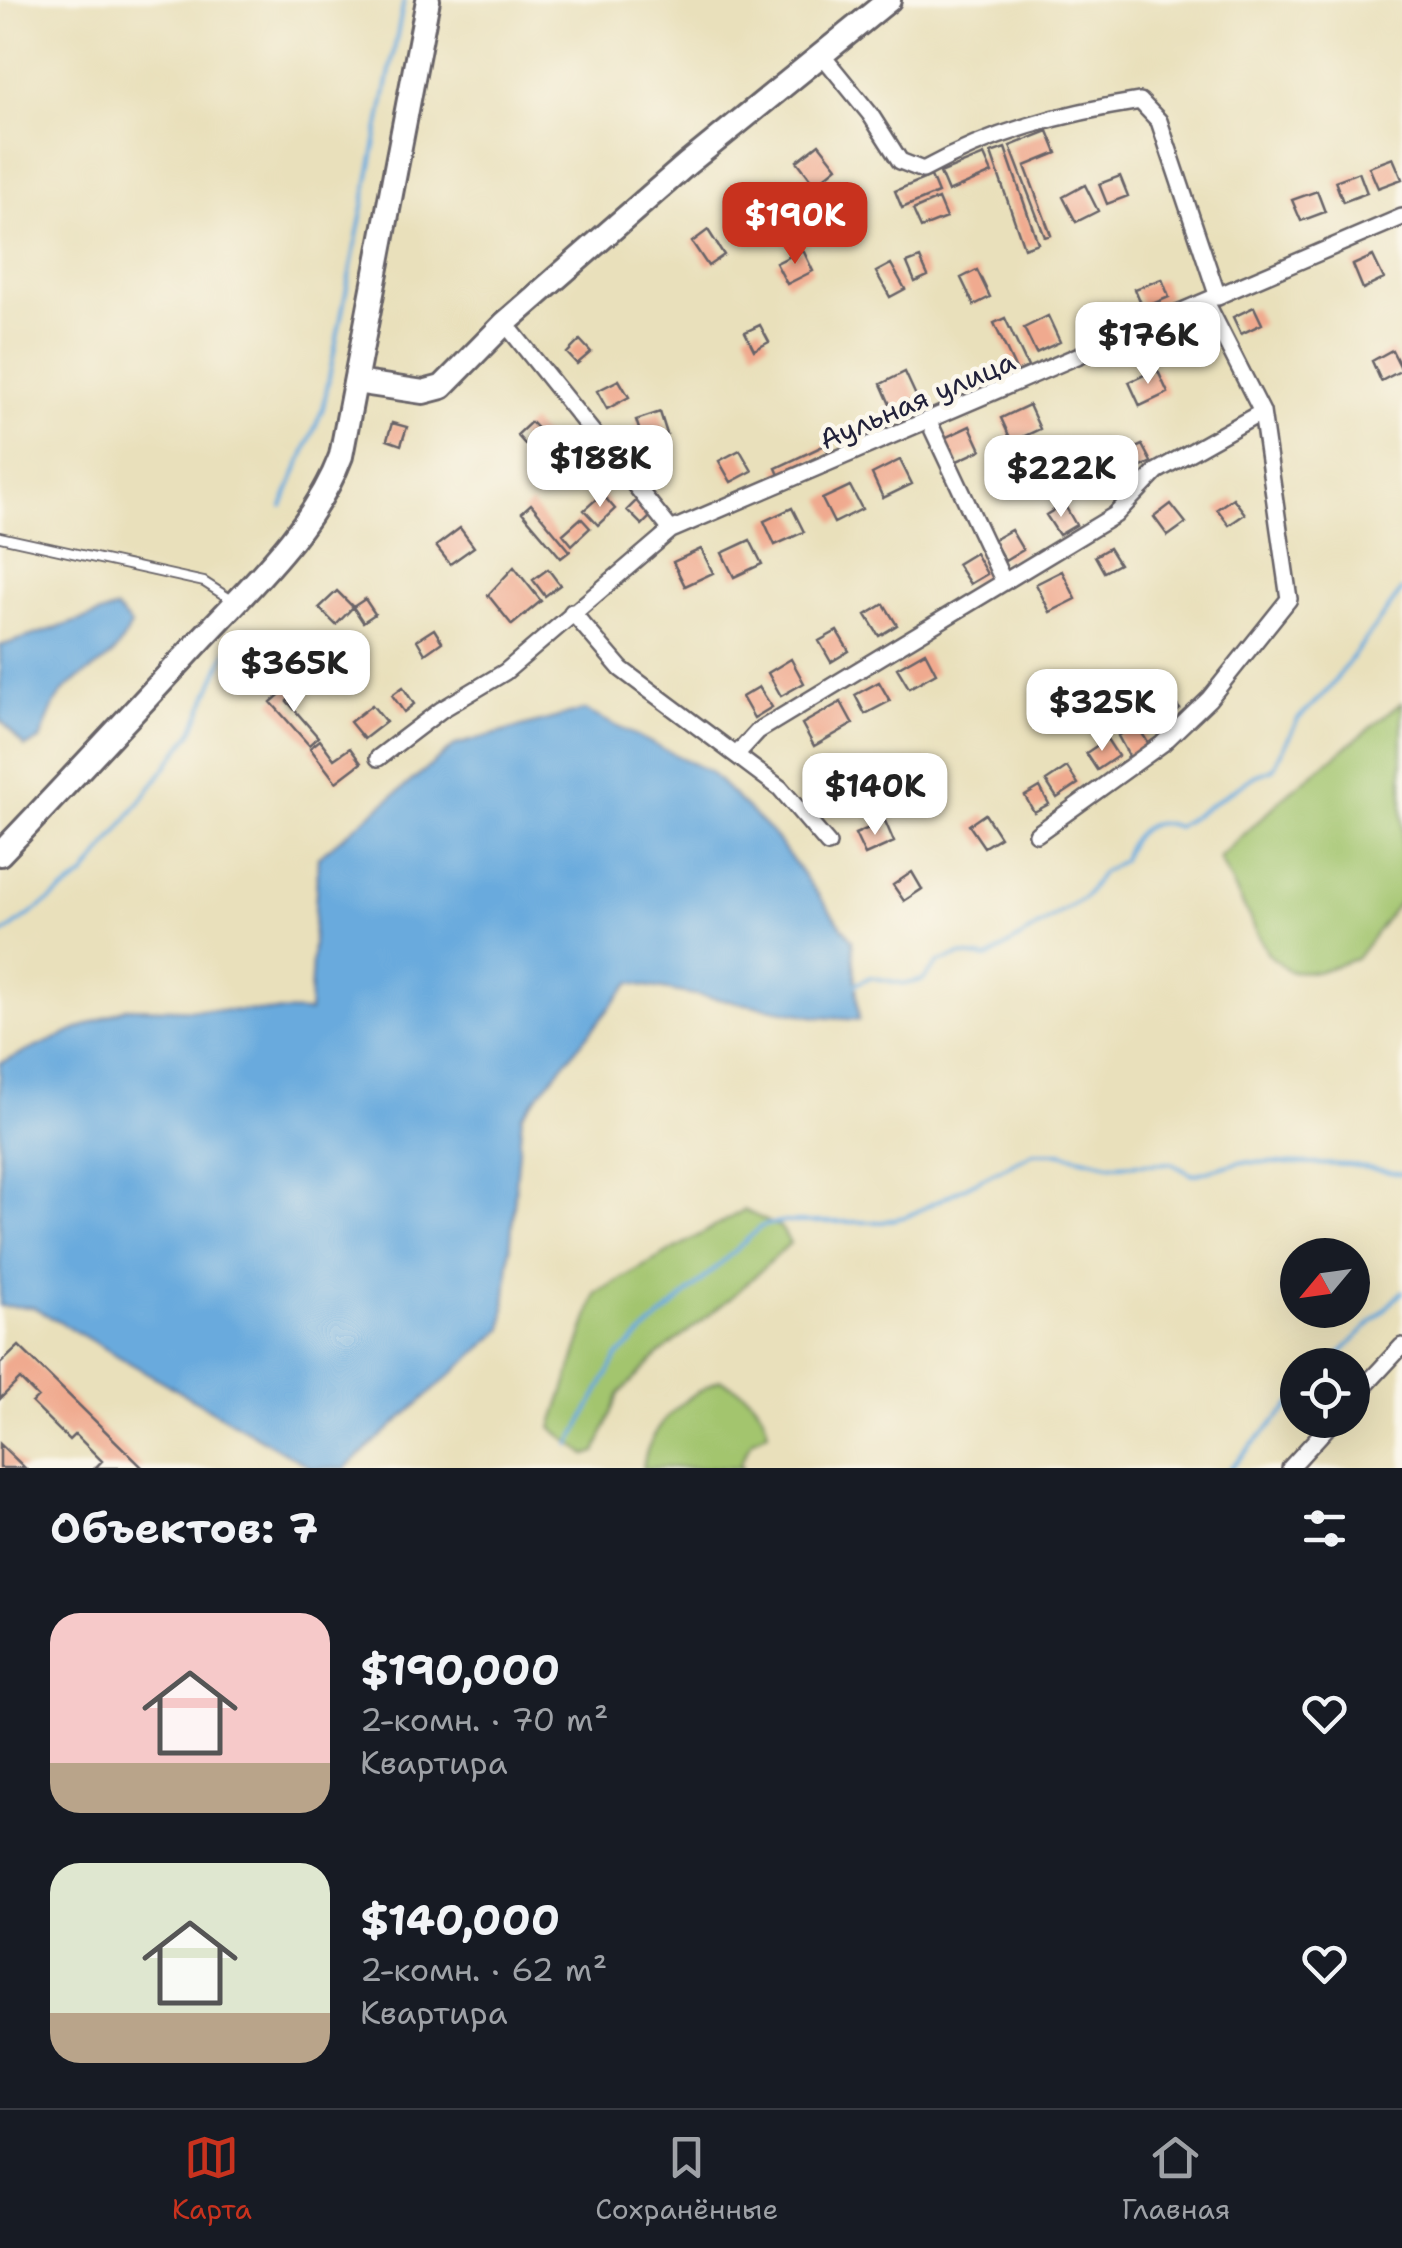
<!DOCTYPE html>
<html lang="ru">
<meta charset="utf-8">
<style>
body{margin:0;font-family:"Shantell Sans",sans-serif;background:#20242c;color:#f1f3f6;height:100vh;display:flex;flex-direction:column;font-size:38px;white-space:nowrap}
*{box-sizing:border-box;margin:0}
p{font-size:32px;color:#9ea1a6}
.icon{flex:none;width:55px;height:55px;fill:none;stroke:currentColor;stroke-width:2;stroke-linecap:round;stroke-linejoin:round}
.map{position:relative;height:1468px;overflow:hidden}
.sheet{display:flex;flex-direction:column;background:#171b24;flex:1}
.sheet>*{flex:none}
.needle{width:65px;rotate:241deg}
.tools{position:absolute;left:1280px;top:1238px;display:grid;gap:20px}
.tools a{display:grid;place-items:center;width:90px;height:90px;border-radius:50%;background:#171b24;box-shadow:0 10px 40px #0002;font-size:50px}
.price{position:absolute;translate:-50% -85px;padding:0 22px;border-radius:20px;background:#fff;color:#222;font-size:32px;line-height:65px;filter:drop-shadow(0 2px 5px #0008)}
.price::after{content:'';position:absolute;left:50%;top:60px;width:30px;height:22px;margin-left:-15px;background:inherit;clip-path:polygon(0 0,100% 0,50% 100%)}
.price.current{background:#c8321e;color:#fff}
ul{padding:0;list-style:none}
li{display:flex;align-items:center;gap:30px;height:250px;padding:0 50px}
li span{display:grid;place-items:center;flex:none;width:280px;height:200px;border-radius:30px;color:#555}
li>.icon{margin-inline-start:auto}
span .icon{width:120px;height:120px;fill:#fffc;stroke-width:1}
li b{font-size:42px}
h2{display:flex;justify-content:space-between;align-items:center;height:120px;padding:0 50px;font-size:42px}
.tab-bar{display:flex;justify-content:space-around;align-items:center;height:140px;border-top:2px solid #363941;background:#171b24;font-size:28px;color:#9ea1a6}
.tab-bar a{display:grid;justify-items:center;gap:5px}
.tab-bar .current{color:#c8321e}
.map>svg:first-child{display:block}
.green{fill:#a3c56e;stroke:#627454;stroke-width:2.5}
.water{fill:#69aadd;stroke:#46668c;stroke-width:2.5}
.lines{fill:none;stroke-linecap:round;stroke-linejoin:round}
.stream{stroke:#69aadd;stroke-width:4}
.building{fill:#f0aa8f}
.lane-casing{stroke:#686468;stroke-width:12}
.street-casing{stroke:#686468;stroke-width:20}
.secondary-casing{stroke:#686468;stroke-width:28}
.lane{stroke:#fff;stroke-width:8}
.street{stroke:#fff;stroke-width:15}
.secondary{stroke:#fff;stroke-width:22}
.labels{text-anchor:middle;stroke-width:9;stroke-linejoin:round;paint-order:stroke}
.street-label{font-size:28px;fill:#22223b;stroke:#fbf7ec}
</style>
<div class="map">
<svg width="1402" height="1468" viewBox="0 0 1402 1468">
<rect width="100%" height="100%" fill="#fbf7ec"/>
<filter id="ink" filterUnits="userSpaceOnUse"><feTurbulence type="fractalNoise" baseFrequency=".01" numOctaves="2"/><feDisplacementMap in="SourceGraphic" scale="20" xChannelSelector="R" yChannelSelector="G"/><feConvolveMatrix kernelMatrix="1 2 1 2 8 2 1 2 1" color-interpolation-filters="sRGB"/></filter>
<filter id="wash" filterUnits="userSpaceOnUse"><feTurbulence type="fractalNoise" baseFrequency=".0048" numOctaves="4" result="noise"/><feDisplacementMap in="SourceGraphic" scale="40" xChannelSelector="R" yChannelSelector="G"/><feGaussianBlur stdDeviation="2.25" result="paint"/><feColorMatrix in="noise" values="0 0 0 0 0 0 0 0 0 0 0 0 0 0 0 0 0 1.4 0 .05"/><feComposite in="paint" operator="in"/></filter>
<g filter="url(#wash)">
<rect width="100%" height="100%" fill="#e9e0bb"/>
<!-- green -->
<path class="green" d="M1402,702V898L1356,959L1317,972L1289,971L1268,954L1219,858L1285,796Z
M744,1210L781,1228L790,1243L733,1296L658,1355L619,1394L596,1452L586,1455L552,1428L596,1293Z
M720,1380C745,1390 763,1404 768,1432L752,1441L739,1465L742,1468H643C648,1427 683,1397 720,1380Z"/>
<!-- water -->
<path class="water" d="M116,609L131,625C111,666 102,660 70,685C53,698 48,721 40,740L25,747L0,719V646Z
M584,710L710,772L772,833L852,940L859,1020L817,1017L630,983L522,1115L503,1329L345,1468H312L33,1307L0,1306V1063L126,1008L309,1012L318,857L456,745Z"/>
<g class="lines">
<!-- stream -->
<path class="stream" d="M282,506L323,408L404,0
M0,936L85,875L193,731L226,652
M851,987L870,977L905,984L923,980L939,962L961,955L988,958L1085,897L1101,873L1123,860C1130,834 1150,815 1177,827L1254,776L1273,769L1298,719L1328,690L1402,590
M1329,1365L1402,1292
M570,1445L617,1357L762,1226L782,1222H883L908,1216L1033,1153H1060L1114,1165L1171,1163L1193,1175L1240,1162L1350,1165L1402,1174
M1230,1468L1298,1397"/>
</g>
<g id="blocks">
<!-- building -->
<path class="building" d="M1048,131L1057,153L1025,166L1051,235L1045,237L1010,146Z
M819,144L837,167L815,185L797,161Z
M1005,148L1038,243L1024,248L991,153Z
M984,155L992,173L948,192L940,173Z
M1393,158L1402,179L1378,188L1369,167Z
M1359,172L1367,193L1343,202L1335,181Z
M931,176L938,193L902,208L895,191Z
M1120,176L1128,196L1107,204L1099,184Z
M1085,185L1098,211L1076,222L1063,197Z
M1317,191L1325,212L1301,221L1292,200Z
M938,199L946,218L921,228L913,210Z
M708,230L724,255L708,266L692,242Z
M803,250L813,271L787,284L776,263Z
M1373,256L1384,279L1363,289L1353,265Z
M920,258L928,276L915,282L907,263Z
M891,264L905,289L890,297L876,272Z
M977,270L990,297L974,305L961,278Z
M1162,279L1169,297L1143,308L1135,289Z
M1254,307L1262,324L1241,334L1233,317Z
M1048,316L1060,342L1036,353L1024,328Z
M1005,318L1028,367L1017,372L994,323Z
M760,325L769,342L754,350L745,332Z
M580,340L591,352L577,364L567,353Z
M1392,350L1402,370L1381,381L1372,361Z
M1157,369L1168,393L1140,406L1129,382Z
M905,372L917,398L892,409L881,384Z
M619,380L629,397L607,409L597,391Z
M1029,405L1040,429L1012,442L1001,418Z
M660,412L667,434L643,441L636,420Z
M883,418L887,428L862,440L857,431Z
M531,422L548,440L533,453L517,435Z
M392,423L407,427L401,445L387,440Z
M970,426L981,450L953,463L942,439Z
M825,445L828,452L779,475L776,468Z
M1142,445L1151,462L1134,471L1125,453Z
M740,450L752,471L731,482L719,461Z
M900,460L912,484L883,498L872,474Z
M850,486L862,509L834,523L822,499Z
M602,494L615,509L598,525L584,510Z
M1233,498L1245,514L1229,525L1217,509Z
M637,500L652,515L642,525L627,510Z
M531,504L570,551L561,558L522,512Z
M1064,504L1076,525L1059,535L1046,515Z
M1171,504L1186,523L1168,536L1154,517Z
M792,508L804,532L775,545L764,521Z
M581,518L590,528L572,545L563,534Z
M460,528L474,547L450,564L436,546Z
M1011,530L1023,550L1005,561L993,540Z
M750,540L762,564L734,577L722,553Z
M1109,548L1119,564L1104,572L1095,556Z
M701,549L713,573L685,586L673,562Z
M975,553L987,574L970,584L957,564Z
M514,567L541,601L512,625L488,595Z
M548,569L560,585L545,596L533,580Z
M1062,571L1076,599L1050,612L1036,584Z
M337,591L353,607L336,625L319,608Z
M365,599L375,614L363,622L353,607Z
M884,604L897,625L879,636L866,615Z
M434,629L442,642L425,654L417,640Z
M837,631L849,651L831,662L819,641Z
M925,652L936,673L909,688L897,668Z
M791,659L804,683L781,696L768,673Z
M879,682L890,701L865,714L855,695Z
M292,684L298,691L287,701L318,737L309,745L271,702Z
M403,687L414,704L404,712L392,695Z
M759,687L772,707L754,718L742,697Z
M1165,691L1180,709L1162,725L1147,707Z
M841,702L853,724L814,746L802,724Z
M372,705L386,722L364,739L350,722Z
M1137,725L1150,746L1130,758L1118,736Z
M1107,739L1118,756L1097,770L1086,753Z
M320,740L334,759L350,748L361,763L336,782L310,748Z
M1067,767L1078,784L1057,798L1046,781Z
M1040,787L1049,804L1034,812L1025,796Z
M985,814L1000,837L984,847L969,825Z
M885,821L894,842L865,855L855,834Z
M912,872L922,889L904,901L893,885Z
M19,1346L143,1468H95L102,1461L75,1434L69,1440L32,1403L38,1397L20,1379L0,1399V1364Z
M0,1444L25,1468H0Z"/>
</g>
</g>
<g filter="url(#ink)">
<use href="#blocks" fill-opacity="0" stroke="#686468" stroke-width="2.5"/>
<g class="lines">
<!-- lane casing -->
<g class="lane-casing">
<path id="lane" d="M0,537L204,582L235,602"/>
</g>
<!-- street casing -->
<g class="street-casing">
<path id="street" d="M822,55L870,114L900,161L923,170C992,132 1063,113 1140,101L1159,121L1218,297
M929,422L1003,580
M671,530L1402,217
M572,612L621,669L780,788L828,844
M736,755L758,731L1115,515L1157,471L1262,412L1206,302
M378,758L441,710L505,672L671,530L505,323
M1037,834L1162,744L1209,699L1289,599L1262,412
M1352,1400L1402,1346
M1290,1468L1334,1420"/>
</g>
<!-- secondary casing -->
<g class="secondary-casing">
<path id="secondary" d="M356,382L423,392L442,387L505,323L687,164L889,0
M0,854C65,786 129,717 193,648C246,590 313,531 341,456L428,0"/>
</g>
<!-- lane -->
<use href="#lane" class="lane"/>
<!-- street -->
<use href="#street" class="street"/>
<!-- secondary -->
<use href="#secondary" class="secondary"/>
</g>
</g>
<g class="labels">
<!-- street labels -->
<g class="street-label">
<text transform="translate(917 400) rotate(-23)" y="10">Аульная улица</text>
</g>
</g>
</svg>
<div class="tools">
<a><svg class="needle" viewBox="-14 -14 28 28"><path d="M0-13l5 13h-10z" fill="#e53935"/><path d="M0 13l5-13h-10z" fill="#9ea1a6"/></svg></a>
<a><svg class="icon" aria-label="locate" viewBox="0 0 24 24"><circle cx="12" cy="12" r="6"/><path d="M12 2v4M12 18v4M2 12h4M18 12h4"/></svg></a>
</div>
<b class="price current" style="left:795px;top:267px">$190K</b>
<b class="price" style="left:1148px;top:387px">$176K</b>
<b class="price" style="left:600px;top:510px">$188K</b>
<b class="price" style="left:1061px;top:520px">$222K</b>
<b class="price" style="left:294px;top:715px">$365K</b>
<b class="price" style="left:1102px;top:754px">$325K</b>
<b class="price" style="left:875px;top:838px">$140K</b>
</div>
<section class="sheet">
<h2>Объектов: 7<svg class="icon" aria-label="filters" viewBox="0 0 24 24"><path d="M4 7h16M4 17h16"/><circle cx="9" cy="7" r="2"/><circle cx="15" cy="17" r="2"/></svg></h2>
<ul>
<li><span style="background:linear-gradient(#f6c9c9 75%,#b9a48a 0)"><svg class="icon" aria-label="home" viewBox="0 0 24 24"><path d="M3 11l9-7 9 7M6 9v11h12V9"/></svg></span><div><b>$190,000</b><p>2-комн. · 70 m²</p><p>Квартира</p></div><svg class="icon" aria-label="heart" viewBox="0 0 24 24"><path d="M12 20l-8-8c-3-5 5-10 8-4 3-6 11-1 8 4z"/></svg></li>
<li><span style="background:linear-gradient(#dfe7d0 75%,#b9a48a 0)"><svg class="icon" aria-label="home" viewBox="0 0 24 24"><path d="M3 11l9-7 9 7M6 9v11h12V9"/></svg></span><div><b>$140,000</b><p>2-комн. · 62 m²</p><p>Квартира</p></div><svg class="icon" aria-label="heart" viewBox="0 0 24 24"><path d="M12 20l-8-8c-3-5 5-10 8-4 3-6 11-1 8 4z"/></svg></li>
</ul>
</section>
<nav class="tab-bar">
<a class="current"><svg class="icon" aria-label="map" viewBox="0 0 24 24"><path d="M3 6l6-2 6 2 6-2v14l-6 2-6-2-6 2zM9 4v14M15 6v14"/></svg>Карта</a>
<a><svg class="icon" aria-label="saved" viewBox="0 0 24 24"><path d="M7 4h10v16l-5-4-5 4z"/></svg>Сохранённые</a>
<a><svg class="icon" aria-label="home" viewBox="0 0 24 24"><path d="M3 11l9-7 9 7M6 9v11h12V9"/></svg>Главная</a>
</nav>
